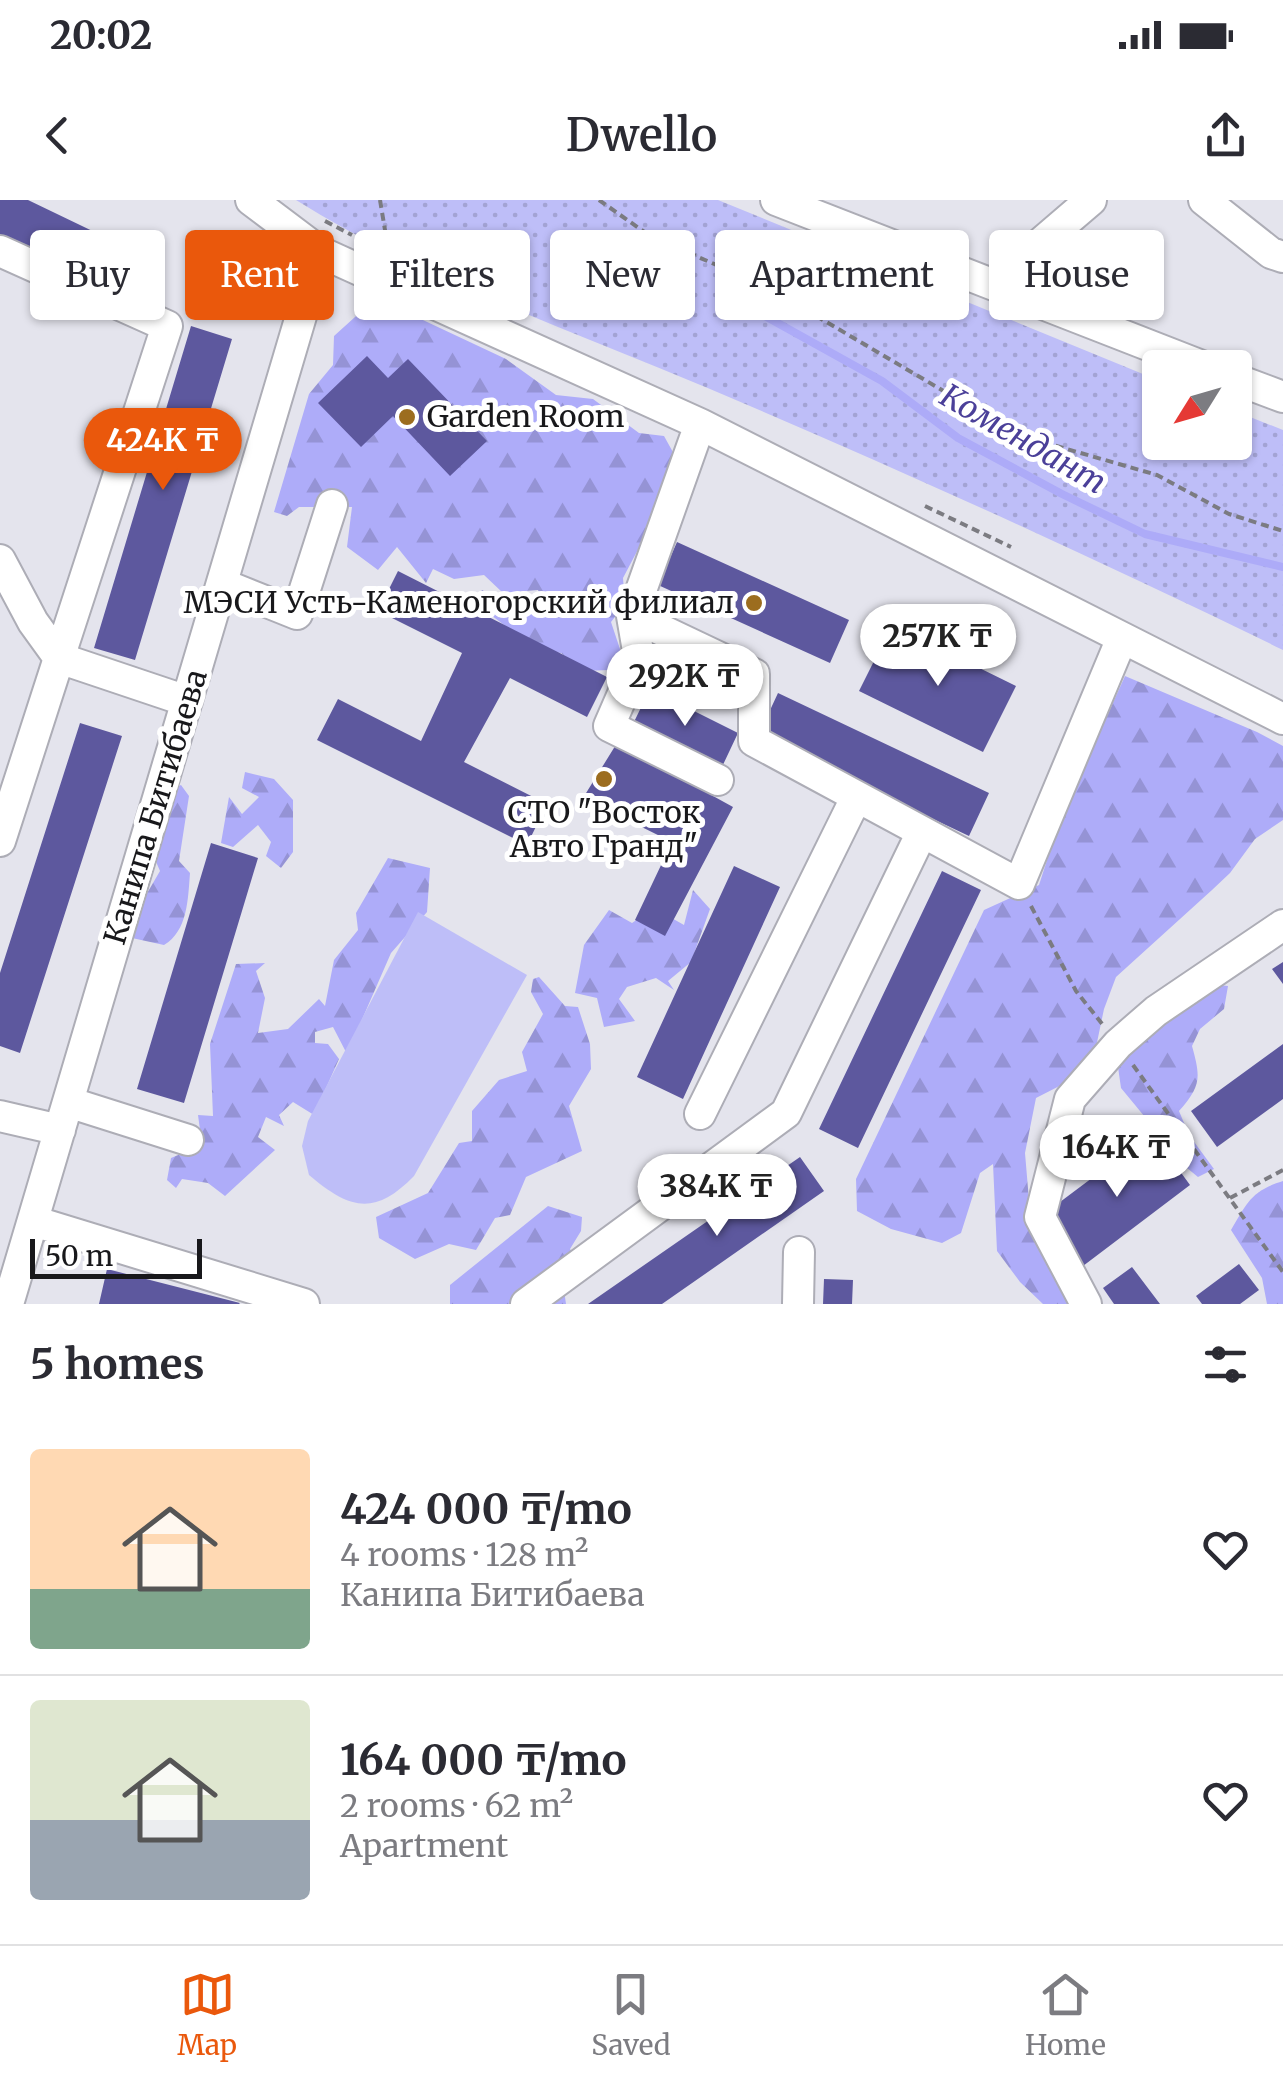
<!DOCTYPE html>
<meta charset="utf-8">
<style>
body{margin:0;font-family:Merriweather,serif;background:#f2f2f3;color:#2b2b33;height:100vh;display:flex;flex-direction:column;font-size:38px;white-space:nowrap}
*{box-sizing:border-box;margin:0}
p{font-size:32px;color:#7c7c81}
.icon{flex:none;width:55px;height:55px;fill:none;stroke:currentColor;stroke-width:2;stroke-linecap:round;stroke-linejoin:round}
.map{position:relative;height:1104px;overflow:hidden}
.panel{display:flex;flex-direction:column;background:#fff;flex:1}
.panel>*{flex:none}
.guide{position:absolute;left:30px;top:30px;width:1225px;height:90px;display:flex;gap:20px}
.needle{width:65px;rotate:233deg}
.controls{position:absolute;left:1142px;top:150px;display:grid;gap:20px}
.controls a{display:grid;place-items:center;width:110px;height:110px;border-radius:10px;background:#fff;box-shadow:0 2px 8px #0004;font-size:50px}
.scale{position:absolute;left:30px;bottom:25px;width:172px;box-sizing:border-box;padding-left:10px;border:5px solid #18181b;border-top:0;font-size:28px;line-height:35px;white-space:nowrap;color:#18181b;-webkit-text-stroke:8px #fff;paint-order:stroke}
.price{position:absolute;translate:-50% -85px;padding:0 22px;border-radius:35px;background:#fff;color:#222;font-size:32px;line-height:65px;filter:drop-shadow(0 2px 5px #0008)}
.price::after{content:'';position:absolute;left:50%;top:60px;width:30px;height:22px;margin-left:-15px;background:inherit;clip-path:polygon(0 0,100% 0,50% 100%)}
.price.current{background:#ea580c;color:#fff}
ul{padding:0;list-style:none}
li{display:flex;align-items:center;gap:30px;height:250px;padding:0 30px}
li+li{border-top:2px solid #e1e1e2}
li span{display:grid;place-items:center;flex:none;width:280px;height:200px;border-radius:10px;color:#555}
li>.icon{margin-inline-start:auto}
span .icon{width:120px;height:120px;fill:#fffc;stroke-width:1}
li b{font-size:42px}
h2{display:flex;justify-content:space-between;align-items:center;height:120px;padding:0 30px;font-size:42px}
.chip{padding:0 35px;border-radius:10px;background:#fff;box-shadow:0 2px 8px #0004;font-size:35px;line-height:90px}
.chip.current{background:#ea580c;color:#fff}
.status{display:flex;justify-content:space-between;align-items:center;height:70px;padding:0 50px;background:#fff;direction:ltr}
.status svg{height:28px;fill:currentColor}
header{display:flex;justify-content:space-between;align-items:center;height:130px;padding:0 30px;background:#fff;font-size:45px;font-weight:600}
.dock{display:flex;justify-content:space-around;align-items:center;height:140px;border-top:2px solid #e1e1e2;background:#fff;font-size:28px;color:#7c7c81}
.dock a{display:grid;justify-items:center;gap:5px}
.dock .current{color:#ea580c}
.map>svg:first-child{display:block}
.forest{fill:url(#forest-firs)}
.park{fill:url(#park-dots)}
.garden{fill:#bebef8}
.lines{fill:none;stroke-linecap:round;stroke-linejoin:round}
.stream{stroke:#adabf8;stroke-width:8}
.building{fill:#5d589e}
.minor-casing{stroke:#adadb6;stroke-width:34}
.path{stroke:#7b7b81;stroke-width:4;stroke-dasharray:8 5;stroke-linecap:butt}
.minor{stroke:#fff;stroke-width:30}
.poi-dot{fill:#9c6d1f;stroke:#fff;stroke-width:4}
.labels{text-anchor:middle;stroke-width:10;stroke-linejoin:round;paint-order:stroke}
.poi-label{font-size:30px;fill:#18181b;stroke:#fff;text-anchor:start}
.street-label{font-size:30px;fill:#18181b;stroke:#fff}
.water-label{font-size:32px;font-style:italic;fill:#4b4099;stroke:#fff}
</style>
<div class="status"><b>20:02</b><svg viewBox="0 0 49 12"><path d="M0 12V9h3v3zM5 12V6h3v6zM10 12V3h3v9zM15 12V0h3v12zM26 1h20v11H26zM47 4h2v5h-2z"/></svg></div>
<header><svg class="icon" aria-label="back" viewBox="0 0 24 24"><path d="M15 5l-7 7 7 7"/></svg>Dwello<svg class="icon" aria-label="share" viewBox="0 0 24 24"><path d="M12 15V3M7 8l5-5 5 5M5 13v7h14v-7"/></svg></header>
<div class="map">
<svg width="1283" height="1104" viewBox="0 0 1283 1104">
<defs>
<pattern id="forest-firs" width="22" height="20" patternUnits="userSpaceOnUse" patternTransform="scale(2.5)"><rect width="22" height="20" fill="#aeacf9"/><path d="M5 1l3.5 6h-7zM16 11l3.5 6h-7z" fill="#9593d5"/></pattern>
<pattern id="park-dots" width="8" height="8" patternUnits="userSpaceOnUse" patternTransform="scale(2.5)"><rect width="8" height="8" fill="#bebef8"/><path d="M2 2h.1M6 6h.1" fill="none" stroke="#a3a3d4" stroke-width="1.8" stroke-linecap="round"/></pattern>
</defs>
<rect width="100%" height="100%" fill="#e4e4ed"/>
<!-- forest -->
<path class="forest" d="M376,98L506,159L556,195L593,199L639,233L664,236L674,254L663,302L623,378L625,404L611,422L621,452L609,470L583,471L561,453L537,450L475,403L482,390L525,413L542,400L538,390L503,393L484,375L454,379L433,369L426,383L397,347L378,370L347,347L352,307H299L287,316L274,312L309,194L333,165L334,136Z
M1125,476L1257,532L1283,546V620L1255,639L1230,673L1212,690L1116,777L1104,809L1095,852L1077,877L1036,898L1025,953L1030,1012L1075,1104H1043L1020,1082L997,1051L993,964L980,973L961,1033L942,1043L891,1029L857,1011L856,979L984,710L1039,685L1059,623Z
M245,572L274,579L293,600V652L281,668L266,656L271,642L258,625L233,647L221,643L229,597L242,614L259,597L242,588Z
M181,585L189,596L179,661L190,673C188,698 188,731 164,745L132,738V719L160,671L141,627L160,594Z
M388,658L430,668L427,712L391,753L347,854L333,827L315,832V843L328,844L339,859L314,915L293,902L279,915L284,926L266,917L258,937L275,950L225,996L208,983L182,979L176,988L167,980L171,958L202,945L198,915L213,916L210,844L236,764L265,763L256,771L265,798L258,833L288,829L319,799L325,806L334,760L358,730L356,713Z
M693,690L710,709L691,762L668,781L674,790L656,778L627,787L619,799L635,821L604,827L597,798L575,793L584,745L609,710L632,723L654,708L684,725Z
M539,777L565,806L578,807L590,844L591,869L569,906L582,951L526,977L510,1015L495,1018L476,1050L449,1044L415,1059L379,1038L376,1017L428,993L459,943L472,941V911L499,880L527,871L522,852L543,814L531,792L533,779Z
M1208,784L1228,786L1224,809L1200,829L1192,846C1201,878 1201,886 1179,911L1189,935L1214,969L1198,977L1187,968L1121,888L1118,867L1141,834Z
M1283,981V1104H1267L1262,1078L1231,1030C1247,1003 1251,991 1283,981Z
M548,1006L582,1017L581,1031L570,1049L580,1065L563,1083L566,1104H450V1085Z"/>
<!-- park -->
<path class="park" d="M296,0H718L1160,181V242H1235V211L1283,230V450C1095,358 903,271 710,189C571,130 424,80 296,0Z"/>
<!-- garden -->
<path class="garden" d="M418,712L527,775L414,976C375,1016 350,1010 309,975L302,946L308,921Z"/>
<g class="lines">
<!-- stream -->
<path class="stream" d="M756,111L882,181L958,238L1062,294L1145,334L1283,367"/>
</g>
<!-- building -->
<path class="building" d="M0,0H28L161,64L141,106L0,38Z
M191,126L232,139L135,460L94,448Z
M367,156L388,178L408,159L487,241L450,276L393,216L361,247L318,203Z
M677,342L849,420L830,463L658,385Z
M398,371L607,477L587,517L510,478L464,562L547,604L527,645L317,540L338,499L421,541L462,453L378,411Z
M892,425L1016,486L983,552L859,491Z
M650,489L738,533L721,569L632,526Z
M778,493L989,593L969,636L758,536Z
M80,523L122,536L20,853L0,846V773Z
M617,543L733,607L665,736L635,720L672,642L583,598Z
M211,643L258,658L184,903L137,889Z
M734,666L780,687L683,899L637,877Z
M942,671L981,690L858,948L819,929Z
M1283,762V784L1272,769Z
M1283,844V899L1217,947L1191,911Z
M1152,933L1190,985L1083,1066L1044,1014Z
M800,957L824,991L662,1104H588Z
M1239,1064L1259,1090L1240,1104H1202L1196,1096Z
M1132,1067L1160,1104H1114L1103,1088Z
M107,1069L240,1103L239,1104H99Z
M824,1079L853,1080L852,1104H823Z"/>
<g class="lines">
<!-- minor casing -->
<g class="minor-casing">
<path id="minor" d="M251,0L320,52L700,224L1283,519
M776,0L1207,168
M1204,0L1271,53L1283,57
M0,51L167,126L59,458L187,501
M993,84L1091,0
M1235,179L1283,197
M700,224L632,416L639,457L609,526L718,580
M0,360L33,422L59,458L0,641
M222,384L297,414L332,305
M632,416L754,474V541L1019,684L1122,438
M68,902L188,940
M700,914L856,598
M0,916L60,930
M33,1021L304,1104
M8,1104L320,52
M526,1104L786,913L922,632
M798,1104L799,1052
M1086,1104L1040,1017L1070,899L1118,844L1156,811L1283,725"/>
</g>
<!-- path -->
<path class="path" d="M380,0L385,30L383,51
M599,0L650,36L767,87L947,193L1039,241L1157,275L1229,314L1283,331
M325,21L352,35
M925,306L1011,347
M1031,706L1076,791L1103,825
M1133,865L1283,1072
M1230,998L1283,970"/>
<!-- minor -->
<use href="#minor" class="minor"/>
</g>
<!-- markers -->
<g class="poi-dot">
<circle cx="407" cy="217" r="10"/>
<circle cx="754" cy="403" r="10"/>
<circle cx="604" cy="579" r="10"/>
</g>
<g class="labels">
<!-- poi labels -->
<g class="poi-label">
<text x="427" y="227">Garden Room</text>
<text x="734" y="413" text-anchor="end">МЭСИ Усть-Каменогорский филиал</text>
<text x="604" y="623" text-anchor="middle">СТО "Восток<tspan x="604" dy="34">Авто Гранд"</tspan></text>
</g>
<!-- street labels -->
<g class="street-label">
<text transform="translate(156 607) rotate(-73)" y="10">Канипа Битибаева</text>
</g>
<!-- water labels -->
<g class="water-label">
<text transform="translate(1023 239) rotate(30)" y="11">Комендант</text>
</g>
</g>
</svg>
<div class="controls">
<a><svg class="needle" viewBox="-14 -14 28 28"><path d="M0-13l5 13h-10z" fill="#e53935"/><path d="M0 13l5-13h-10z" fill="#7c7c81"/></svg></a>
</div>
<div class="scale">50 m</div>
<b class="price current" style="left:163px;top:293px">424K ₸</b>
<b class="price" style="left:938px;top:489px">257K ₸</b>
<b class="price" style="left:685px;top:529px">292K ₸</b>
<b class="price" style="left:1117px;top:1000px">164K ₸</b>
<b class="price" style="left:717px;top:1039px">384K ₸</b>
<div class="guide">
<a class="chip">Buy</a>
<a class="chip current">Rent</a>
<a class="chip">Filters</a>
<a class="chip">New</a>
<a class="chip">Apartment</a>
<a class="chip">House</a>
</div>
</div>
<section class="panel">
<h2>5 homes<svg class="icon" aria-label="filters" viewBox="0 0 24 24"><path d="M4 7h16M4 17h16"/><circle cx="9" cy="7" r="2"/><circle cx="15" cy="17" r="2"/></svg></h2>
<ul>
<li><span style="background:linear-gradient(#ffd9b3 70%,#7fa58c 0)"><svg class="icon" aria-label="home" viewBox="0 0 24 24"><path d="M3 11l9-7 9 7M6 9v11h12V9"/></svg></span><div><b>424 000 ₸/mo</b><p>4 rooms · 128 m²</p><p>Канипа Битибаева</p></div><svg class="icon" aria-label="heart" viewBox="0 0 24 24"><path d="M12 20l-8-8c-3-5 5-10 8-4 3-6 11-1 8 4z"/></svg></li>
<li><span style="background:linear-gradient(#dfe7d0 60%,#9aa5b1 0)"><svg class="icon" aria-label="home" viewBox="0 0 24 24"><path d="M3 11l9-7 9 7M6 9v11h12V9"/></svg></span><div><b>164 000 ₸/mo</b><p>2 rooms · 62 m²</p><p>Apartment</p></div><svg class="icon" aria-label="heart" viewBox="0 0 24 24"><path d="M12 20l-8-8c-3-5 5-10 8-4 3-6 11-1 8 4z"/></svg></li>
</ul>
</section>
<nav class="dock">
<a class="current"><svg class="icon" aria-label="map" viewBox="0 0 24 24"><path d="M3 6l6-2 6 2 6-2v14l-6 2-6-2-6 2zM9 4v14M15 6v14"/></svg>Map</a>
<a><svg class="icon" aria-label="saved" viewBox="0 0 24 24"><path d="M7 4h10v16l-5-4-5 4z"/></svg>Saved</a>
<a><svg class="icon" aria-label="home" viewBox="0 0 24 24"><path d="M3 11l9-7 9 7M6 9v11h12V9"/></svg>Home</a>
</nav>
